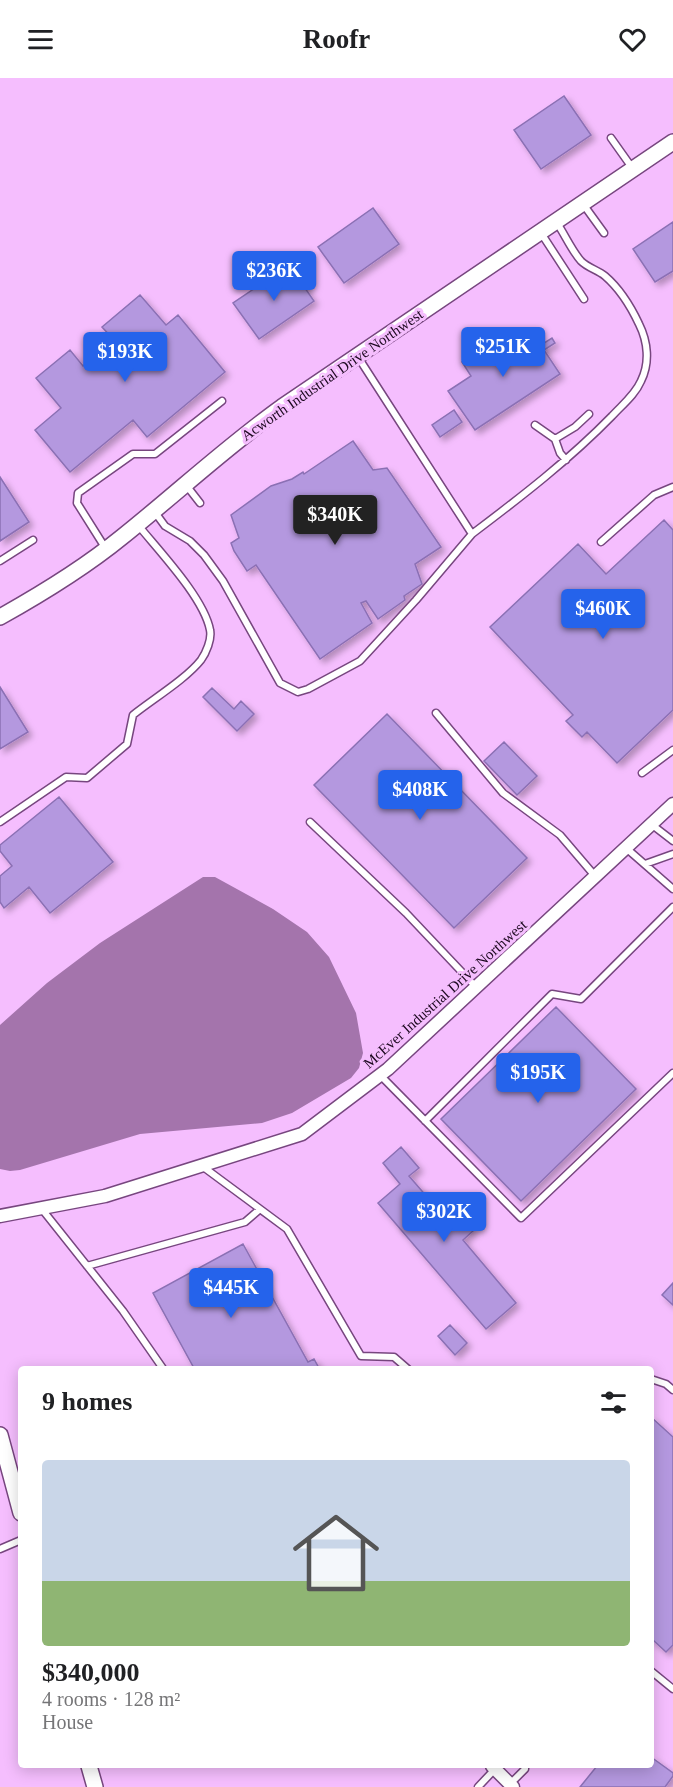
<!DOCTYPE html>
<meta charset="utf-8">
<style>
body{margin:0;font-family:"Times New Roman",serif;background:#f2f2f2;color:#202124;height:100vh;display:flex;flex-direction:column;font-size:22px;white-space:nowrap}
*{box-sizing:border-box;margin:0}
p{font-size:20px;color:#757577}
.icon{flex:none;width:33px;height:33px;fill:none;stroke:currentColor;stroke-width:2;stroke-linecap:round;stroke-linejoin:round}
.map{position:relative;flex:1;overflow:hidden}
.panel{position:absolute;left:18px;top:1288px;width:636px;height:402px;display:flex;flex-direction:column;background:#fff;border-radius:6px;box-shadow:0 3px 15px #0003}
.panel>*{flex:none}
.price{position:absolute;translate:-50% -51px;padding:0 14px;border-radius:6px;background:#2563eb;color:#fff;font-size:20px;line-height:39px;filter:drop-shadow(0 2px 3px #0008)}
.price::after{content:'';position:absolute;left:50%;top:36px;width:18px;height:14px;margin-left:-9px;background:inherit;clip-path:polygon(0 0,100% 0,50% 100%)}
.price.active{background:#222;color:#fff}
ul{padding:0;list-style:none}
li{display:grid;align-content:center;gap:12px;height:318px;padding:0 24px}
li+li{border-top:2px solid #e0e0e0}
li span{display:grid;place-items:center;height:186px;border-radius:6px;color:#555}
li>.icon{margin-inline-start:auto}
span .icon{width:108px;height:108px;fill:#fffc;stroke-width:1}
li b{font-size:26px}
h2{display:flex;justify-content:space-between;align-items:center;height:72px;padding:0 24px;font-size:26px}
header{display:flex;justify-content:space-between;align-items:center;height:78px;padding:0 24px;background:#fff;font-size:27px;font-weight:700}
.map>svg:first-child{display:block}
.water{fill:#a474ac}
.building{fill:#b498df;stroke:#8b70b4;stroke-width:1.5;filter:url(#shadow)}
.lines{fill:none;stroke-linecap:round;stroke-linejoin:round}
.service-casing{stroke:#77467f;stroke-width:9}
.minor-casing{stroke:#77467f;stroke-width:15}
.tertiary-casing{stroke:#77467f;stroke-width:18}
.service{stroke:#fff;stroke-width:6}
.minor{stroke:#fff;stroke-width:12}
.tertiary{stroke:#fff;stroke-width:15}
.labels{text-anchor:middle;stroke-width:6;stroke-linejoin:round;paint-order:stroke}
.street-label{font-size:15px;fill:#1c081f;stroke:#f5befe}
</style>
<header><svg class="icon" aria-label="menu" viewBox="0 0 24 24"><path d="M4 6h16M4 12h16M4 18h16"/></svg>Roofr<svg class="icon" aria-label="heart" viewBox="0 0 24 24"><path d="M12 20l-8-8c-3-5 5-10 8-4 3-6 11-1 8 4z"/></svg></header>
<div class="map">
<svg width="673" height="1709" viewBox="0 0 673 1709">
<defs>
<filter id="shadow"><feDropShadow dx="4" dy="4" stdDeviation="3" flood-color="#0004"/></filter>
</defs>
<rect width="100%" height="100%" fill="#f5befe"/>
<!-- water -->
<path class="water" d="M203,799H215L273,831L307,854L329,879L356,935L363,975L359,990L351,1000L292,1035L262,1045L140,1056L20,1092L10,1093L0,1091V947L47,905L100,865Z"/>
<!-- building -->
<path class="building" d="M564,18L591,57L541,91L514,52Z
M373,130L399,166L344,205L318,169Z
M673,144V193L655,204L633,171Z
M289,187L314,223L259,261L233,225Z
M140,217L166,247L178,237L225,294L147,359L133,342L70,394L35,352L61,330L36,300L70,272L83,288L114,262L102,249Z
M532,254L541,267L552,260L555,265L544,272L560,296L475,352L448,313L471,298L462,284L502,257L509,269Z
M454,332L462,344L440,359L432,347Z
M353,363L373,392L387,390L441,469L415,486L422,506L404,518L405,522L378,541L366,523L361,525L372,545L320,581L256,487L247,493L234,473L231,465L239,460L231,437L271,408L292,401L303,394L304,396Z
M0,399L29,444L0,463Z
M664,442L673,452V632L617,685L587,654L582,659L566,643L573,637L490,549L578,466L606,496Z
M0,609L28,654L0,671Z
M212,610L234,631L241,623L254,636L237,653L203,619Z
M387,636L527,780L454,850L314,707Z
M504,664L537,698L517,717L484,683Z
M59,719L113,784L50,835L29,809L4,830L0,824V798L12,788L0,773V767Z
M556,929L636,1011L521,1123L441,1041Z
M401,1069L419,1090L409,1098L441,1135L451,1127L473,1153L463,1162L516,1225L486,1251L378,1125L400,1106L383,1085Z
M243,1166L308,1284L314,1281L320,1292H195L153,1215Z
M673,1205V1227L662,1217Z
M450,1247L467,1265L455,1277L438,1258Z
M651,1339L673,1359V1567L666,1574L653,1562L651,1564Z
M651,1679L673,1695V1698L665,1709H580L597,1688H651Z"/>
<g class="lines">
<!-- service casing -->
<g class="service-casing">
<path id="service" d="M611,60L633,91
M583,126L604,155
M541,155L584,221
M358,279L472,456C521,419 569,382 612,338C622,327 635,317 641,303C650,285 648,264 639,246C631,229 619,210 605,198C598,192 588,190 581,183C572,173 565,157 557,145
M535,347L555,361L575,349L589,336
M555,361L560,375L566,382
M186,407L200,425
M154,433L165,448L190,463L204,477L223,503L280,605L298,614L308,611L360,583L416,522L472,456
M601,464L654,417L673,409
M106,471L77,425L78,415L133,376H155L222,323
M0,483L33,462
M436,635L503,715L560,757L595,798
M642,695L673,672
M0,744L66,699L87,700L127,666L133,637C153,621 186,601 201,582C206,575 212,561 210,552C204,520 159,473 138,447
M310,744L406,835L476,909
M651,746L673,763
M626,770L673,811
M645,786L673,776
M380,997L521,1140L673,995
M425,1043L552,916L581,921L673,829
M202,1088L287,1151L361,1278L394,1279L409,1292
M41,1130L123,1233L164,1292
M87,1188L245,1144L260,1131
M651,1301L666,1306L673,1312
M0,1471L21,1462
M651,1593L673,1611
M510,1706L525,1691V1688
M478,1709L495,1691"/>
</g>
<!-- minor casing -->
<g class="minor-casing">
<path id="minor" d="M0,1138L105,1118L302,1056L388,991L673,726
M492,1688L513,1709"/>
</g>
<!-- tertiary casing -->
<g class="tertiary-casing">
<path id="tertiary" d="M0,539C43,515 84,490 122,459C176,416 226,369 282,329L673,64
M0,1357L21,1435
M89,1688L95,1709"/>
</g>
<!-- service -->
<use href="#service" class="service"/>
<!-- minor -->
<use href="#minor" class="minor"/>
<!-- tertiary -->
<use href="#tertiary" class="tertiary"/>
</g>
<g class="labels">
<!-- street labels -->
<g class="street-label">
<text transform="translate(332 297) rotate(-35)" y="5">Acworth Industrial Drive Northwest</text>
<text transform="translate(445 916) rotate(-42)" y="5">McEver Industrial Drive Northwest</text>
</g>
</g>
</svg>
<b class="price" style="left:274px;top:224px">$236K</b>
<b class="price" style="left:503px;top:300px">$251K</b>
<b class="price" style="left:125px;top:305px">$193K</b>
<b class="price active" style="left:335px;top:468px">$340K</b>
<b class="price" style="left:603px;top:562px">$460K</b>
<b class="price" style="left:420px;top:743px">$408K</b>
<b class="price" style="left:538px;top:1026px">$195K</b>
<b class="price" style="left:444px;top:1165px">$302K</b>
<b class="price" style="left:231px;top:1241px">$445K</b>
<section class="panel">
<h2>9 homes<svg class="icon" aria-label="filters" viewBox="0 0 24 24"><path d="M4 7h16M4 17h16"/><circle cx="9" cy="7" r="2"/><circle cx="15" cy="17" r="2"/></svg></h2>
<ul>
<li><span style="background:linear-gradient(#c9d6e8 65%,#8fb573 0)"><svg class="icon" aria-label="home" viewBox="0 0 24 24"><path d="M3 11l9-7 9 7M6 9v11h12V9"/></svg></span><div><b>$340,000</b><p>4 rooms · 128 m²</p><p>House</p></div></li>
</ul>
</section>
</div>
